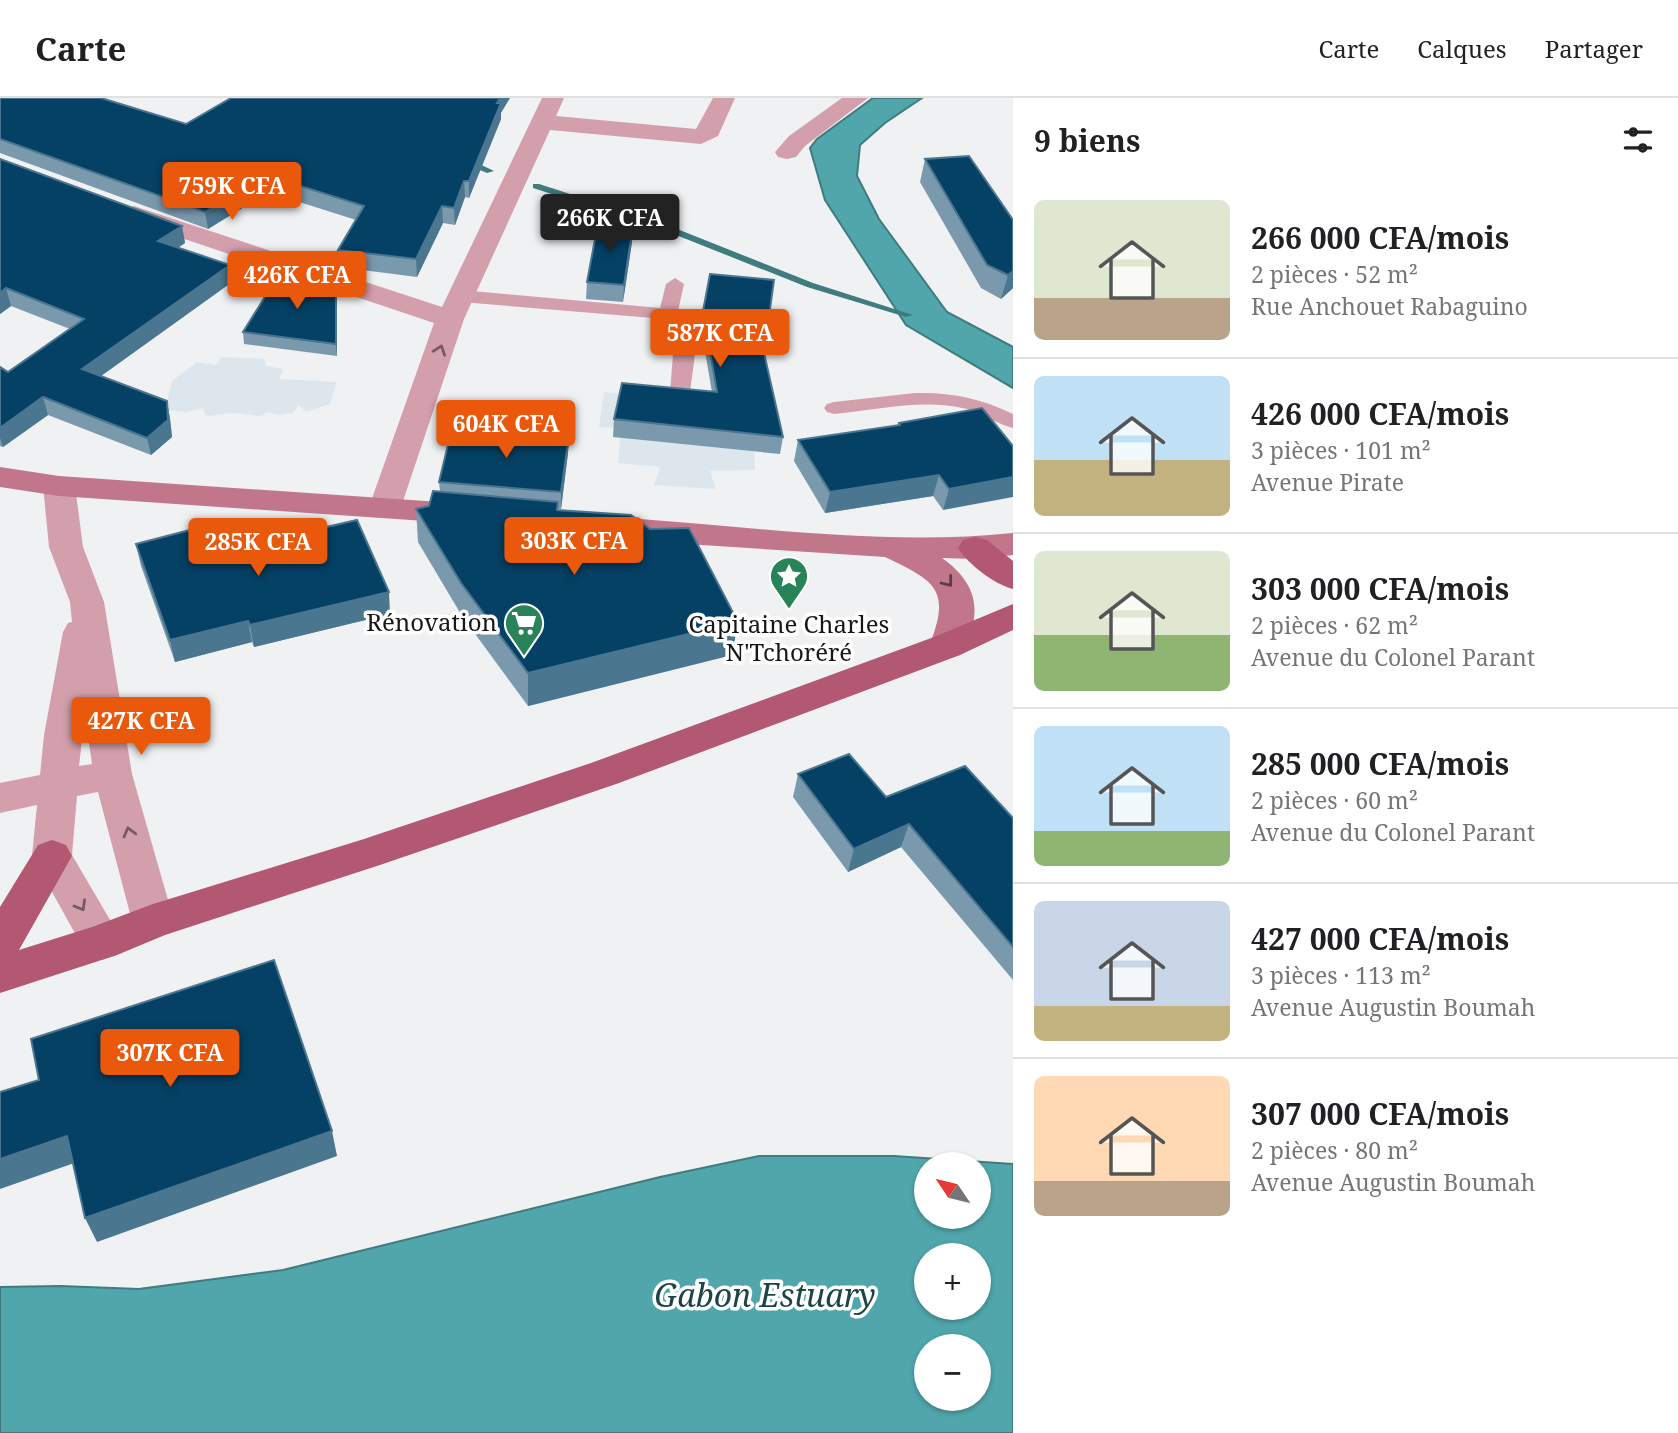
<!DOCTYPE html>
<html lang="fr">
<meta charset="utf-8">
<style>
body{margin:0;font-family:"Noto Serif",serif;background:#f6f6f6;color:#202124;height:100vh;display:flex;flex-direction:column;font-size:26px;white-space:nowrap}
*{box-sizing:border-box;margin:0}
p{font-size:23px;color:#757577}
.icon{flex:none;width:38px;height:38px;fill:none;stroke:currentColor;stroke-width:2;stroke-linecap:round;stroke-linejoin:round}
.map{position:relative;flex:1;overflow:hidden}
.panel{display:flex;flex-direction:column;background:#fff;width:665px}
.panel>*{flex:none}
.needle{width:46px;rotate:305deg}
.controls{position:absolute;left:914px;top:1054px;display:grid;gap:14px}
.controls a{display:grid;place-items:center;width:77px;height:77px;border-radius:50%;background:#fff;box-shadow:0 2px 5px #0004;font-size:35px}
.price{position:absolute;translate:-50% -60px;padding:0 16px;border-radius:7px;background:#ea580c;color:#fff;font-size:23px;line-height:46px;filter:drop-shadow(0 2px 4px #0008)}
.price::after{content:'';position:absolute;left:50%;top:42px;width:21px;height:16px;margin-left:-10px;background:inherit;clip-path:polygon(0 0,100% 0,50% 100%)}
.price.active{background:#222;color:#fff}
ul{padding:0;list-style:none}
li{display:flex;align-items:center;gap:21px;height:175px;padding:0 21px}
li+li{border-top:2px solid #e0e0e0}
li span{display:grid;place-items:center;flex:none;width:196px;height:140px;border-radius:10px;color:#555}
li>.icon{margin-inline-start:auto}
span .icon{width:84px;height:84px;fill:#fffc;stroke-width:1}
li b{font-size:30px}
h2{display:flex;justify-content:space-between;align-items:center;height:84px;padding:0 21px;font-size:30px}
header{display:flex;align-items:center;gap:42px;box-sizing:border-box;height:98px;padding:0 35px;background:#fff;border-bottom:2px solid #e0e0e0}
header strong{font-size:33px}
nav{display:flex;gap:38px;margin-inline-start:auto;font-size:24px}
main{display:flex;flex:1;min-height:0}
.map>svg:first-child{display:block}
.built{fill:#dee6ed}
.water{fill:#50a6ab;stroke:#3f7b7f;stroke-width:2;fill-rule:evenodd}
.lines{fill:none;stroke-linecap:round;stroke-linejoin:round}
.stream{fill:#3f7b7f;fill-rule:evenodd}
.lane{fill:#d49fac;fill-rule:evenodd}
.street{fill:#d49fac;fill-rule:evenodd}
.secondary{fill:#c1768b;fill-rule:evenodd}
.primary{fill:#b35873;fill-rule:evenodd}
.wall{fill:#7a99ac}
.shaded-wall{fill:#4b768f}
.building{fill:#054165;stroke:#4b768f;stroke-width:2}
.oneway{stroke:#765b62}
.oneway2{stroke:#5b3d45}
.labels{text-anchor:middle;stroke-width:7;stroke-linejoin:round;paint-order:stroke}
.poi-label{font-size:24px;fill:#171717;stroke:#fff;text-anchor:end}
.near-water-label{font-size:32px;font-style:italic;fill:#1d4547;stroke:#fff}
</style>
<header>
<strong>Carte</strong>
<nav><a>Carte</a><a>Calques</a><a>Partager</a></nav>
</header>
<main>
<div class="map">
<svg width="1013" height="1335" viewBox="0 0 1013 1335">
<rect width="100%" height="100%" fill="#eff1f2"/>
<!-- built -->
<path class="built" d="M221,259L265,261L266,268L283,271L279,281L337,284L330,306L306,314L299,307L293,315L277,317L269,314L259,318L233,315L206,318L203,310L187,314L165,312L172,283L197,264L216,267Z
M604,294L637,297L753,321L755,372L710,373L716,391L654,387L660,369L618,365L622,319L620,330L599,329Z"/>
<!-- water -->
<path class="water" d="M873,0H922L885,25L860,47L857,78L879,121L947,214L1013,249V290L906,227L825,102L810,50L817,41Z
M759,1058H894L1013,1066V1335H0V1189L60,1188L139,1191L283,1172L660,1079ZM926,1066H978V1118H926ZM926,1157H978V1209H926ZM926,1248H978V1300H926Z"/>
<g class="lines">
<!-- stream -->
<path class="stream" d="M463,61H469L494,73L487,75L463,65Z
M533,86H539L667,127L813,185L913,217L906,219L807,189L661,131L533,90Z"/>
<!-- lane -->
<path class="lane" d="M675,180L684,186L678,213C705,225 692,271 690,295L687,299H673L670,295L675,230L672,225L665,221L461,204L452,198L461,192L660,210L666,186Z
M915,295C950,294 981,300 1013,316V330C997,326 983,316 967,311C924,300 877,312 834,316L827,314L824,310L827,306L834,304Z"/>
<!-- street -->
<path class="street" d="M542,0H564L556,18L696,31L713,0H735L718,38L701,46L550,32L464,221L401,409L396,416L385,419L374,416L369,409L434,225L125,121L121,116L125,111L134,108L143,111L442,209Z
M842,0H868L805,48L796,59L787,61L778,59L775,54L789,38Z
M59,378L70,381L75,388L83,449L104,504L132,676L174,823L168,835L153,840L138,835L132,823L98,694L77,698L72,757L123,844L117,857L102,862L87,857L32,758L37,707L0,715V685L40,677L44,637L63,534L68,525L72,524L70,504L49,449L43,388L48,381ZM85,616L92,666L79,668Z"/>
<!-- secondary -->
<path class="secondary" d="M0,369L59,378L469,406L481,409L485,416L481,423L469,426L59,398L0,389Z
M640,421C763,430 890,448 1013,435V457L975,461L942,460C980,487 983,518 960,557L947,561L934,557L929,548C952,491 935,483 885,459L640,443L628,440L623,432L628,424Z"/>
<!-- primary -->
<path class="primary" d="M975,439L987,442L1013,463V491C994,486 969,467 958,450L963,442Z
M1013,506V532L960,557L619,685L380,767L165,837L117,857L0,895V809L38,747L52,742L66,747L72,758L19,852L92,829L153,806L364,741L591,665L934,539Z"/>
</g>
<!-- wall -->
<path class="wall" d="M0,0L103,1L186,26L501,15V21L469,100L465,99L455,127L443,125L417,179L339,169L338,152L356,122L268,94L208,131L0,55Z
M0,61L182,128L185,145L178,150L232,184L101,278L167,303L170,321L172,339L151,357L48,317L3,349L0,348V269L8,274L70,231L11,208L0,216Z
M925,61L1013,122V190L1001,201L981,190L920,84Z
M633,128L632,144L623,204L586,201L587,184Z
M336,193L337,205V258L244,246L243,234Z
M703,213L764,255L783,339L780,356L613,339L614,321L712,294L701,230Z
M982,310L943,412L933,398L825,415L794,363L798,342L898,327L899,325Z
M569,338L568,355L561,411H558V412L732,557L528,608L462,518L418,444L416,411L429,408L440,393L439,384Z
M136,446L200,458L390,516L254,549L252,544L175,564L141,468Z
M798,676L886,699L1013,720V882L901,749L848,774L793,699Z"/>
<!-- shaded-wall -->
<path class="shaded-wall" d="M500,0H510L501,15V21L469,100V83L497,5Z
M266,77L268,94L208,131L205,114Z
M464,83L465,99L455,127L454,110Z
M442,108L443,125L417,179L416,161Z
M182,128L185,145L161,160L158,143Z
M633,128L632,144L623,204L624,187Z
M230,167L232,184L87,288L82,271Z
M1013,173V190L1001,201L1008,177Z
M6,190L11,208L0,216V195Z
M336,193L337,205V258L336,246Z
M43,299L48,317L3,349L0,340V330Z
M167,303L170,321L172,339L151,357L147,340Z
M569,338L568,355L561,411V394Z
M939,377L933,398L825,415L830,394Z
M1013,379V399L943,412L949,391Z
M389,494L390,516L254,549L250,527Z
M248,523L252,544L175,564L170,542Z
M738,524L732,557L528,608V575Z
M909,726L901,749L848,774L854,751Z
M332,1033L337,1058L97,1144L85,1120Z
M67,1038L80,1063L0,1091V1061Z"/>
<!-- building -->
<path class="building" d="M0,0H101L186,26L231,0H500L497,5H501L469,83H464L454,110L442,108L416,161L338,152L364,108L266,77L205,114L0,41Z
M969,58L1013,122V173L1008,177L987,167L925,61Z
M0,61L182,128L158,143L230,167L82,271L167,303L168,322L147,340L43,299L0,330V269L8,274L84,221L6,190L0,195Z
M598,125L633,128L624,187L587,184Z
M281,173L336,193V246L243,234Z
M710,176L774,182L764,255L783,339L614,321L622,285L717,294L703,213Z
M982,310L1013,348V379L949,391L939,377L830,394L798,342L900,327L899,325Z
M452,330L569,338L561,394L439,384Z
M433,393L558,404L557,412L631,417L650,431L689,430L738,524L528,575L461,485L416,411L429,408Z
M357,422L389,494L250,527L248,523L170,542L136,446L190,432L200,458Z
M849,656L886,699L965,668L1013,720V849L909,726L854,751L798,676Z
M274,862L332,1033L85,1120L67,1038L0,1061V994L39,982L31,941Z"/>
<!-- one-way arrows -->
<defs><path id="oneway-chevron" d="M-2-3.5L2.5 0L-2 3.5" fill="none" stroke-width="1.6" stroke-linecap="round" stroke-linejoin="round" transform="scale(1.75)"/></defs>
<g class="oneway">
<use href="#oneway-chevron" transform="translate(440 252) rotate(-71)"/>
<use href="#oneway-chevron" transform="translate(129 734) rotate(-105)"/>
<use href="#oneway-chevron" transform="translate(81 808) rotate(60)"/>
</g>
<use class="oneway2" href="#oneway-chevron" transform="translate(948 484) rotate(52)"/>
<!-- icons -->
<defs>
<g id="sight-pin" transform="scale(2.0125)"><path d="M0 17L-7.5 6A9.5 9.5 0 1 1 7.5 6Z" fill="#298359" stroke="#fff"/><path d="M0-6L1.8-2.2L6-1.7L2.9 1.2L3.7 5.4L0 3.3L-3.7 5.4L-2.9 1.2L-6-1.7L-1.8-2.2Z" fill="#fff"/></g>
<g id="supermarket-pin" transform="scale(2.0125)"><path d="M0 17L-7.5 6A9.5 9.5 0 1 1 7.5 6Z" fill="#298359" stroke="#fff"/><path d="M-6-5.5h2.5l.6 2H6L4.5 2H-2.5L-4.4-4H-6ZM-1.5 3.2a1.3 1.3 0 1 0 .1 0ZM3 3.2a1.3 1.3 0 1 0 .1 0Z" fill="#fff"/></g>
</defs>
<g fill-rule="evenodd">
<use href="#sight-pin" x="789" y="478"/>
<use href="#supermarket-pin" x="524" y="525"/>
</g>
<g class="labels">
<!-- poi labels -->
<g class="poi-label">
<text x="497" y="533">Rénovation</text>
<text x="789" y="535" text-anchor="middle">Capitaine Charles<tspan x="789" dy="28">N'Tchoréré</tspan></text>
</g>
<!-- near-water labels -->
<g class="near-water-label">
<text x="765" y="1209">Gabon Estuary</text>
</g>
</g>
</svg>
<div class="controls">
<a><svg class="needle" viewBox="-14 -14 28 28"><path d="M0-13l5 13h-10z" fill="#e53935"/><path d="M0 13l5-13h-10z" fill="#757577"/></svg></a>
<a>+</a>
<a>−</a>
</div>
<b class="price" style="left:232px;top:124px">759K CFA</b>
<b class="price active" style="left:610px;top:156px">266K CFA</b>
<b class="price" style="left:297px;top:213px">426K CFA</b>
<b class="price" style="left:720px;top:271px">587K CFA</b>
<b class="price" style="left:506px;top:362px">604K CFA</b>
<b class="price" style="left:574px;top:479px">303K CFA</b>
<b class="price" style="left:258px;top:480px">285K CFA</b>
<b class="price" style="left:141px;top:659px">427K CFA</b>
<b class="price" style="left:170px;top:991px">307K CFA</b>
</div>
<section class="panel">
<h2>9 biens<svg class="icon" aria-label="filters" viewBox="0 0 24 24"><path d="M4 7h16M4 17h16"/><circle cx="9" cy="7" r="2"/><circle cx="15" cy="17" r="2"/></svg></h2>
<ul>
<li><span style="background:linear-gradient(#dfe7d0 70%,#b9a48a 0)"><svg class="icon" aria-label="home" viewBox="0 0 24 24"><path d="M3 11l9-7 9 7M6 9v11h12V9"/></svg></span><div><b>266 000 CFA/mois</b><p>2 pièces · 52 m²</p><p>Rue Anchouet Rabaguino</p></div></li>
<li><span style="background:linear-gradient(#bfe0f5 60%,#c2b280 0)"><svg class="icon" aria-label="home" viewBox="0 0 24 24"><path d="M3 11l9-7 9 7M6 9v11h12V9"/></svg></span><div><b>426 000 CFA/mois</b><p>3 pièces · 101 m²</p><p>Avenue Pirate</p></div></li>
<li><span style="background:linear-gradient(#dfe7d0 60%,#8fb573 0)"><svg class="icon" aria-label="home" viewBox="0 0 24 24"><path d="M3 11l9-7 9 7M6 9v11h12V9"/></svg></span><div><b>303 000 CFA/mois</b><p>2 pièces · 62 m²</p><p>Avenue du Colonel Parant</p></div></li>
<li><span style="background:linear-gradient(#bfe0f5 75%,#8fb573 0)"><svg class="icon" aria-label="home" viewBox="0 0 24 24"><path d="M3 11l9-7 9 7M6 9v11h12V9"/></svg></span><div><b>285 000 CFA/mois</b><p>2 pièces · 60 m²</p><p>Avenue du Colonel Parant</p></div></li>
<li><span style="background:linear-gradient(#c9d6e8 75%,#c2b280 0)"><svg class="icon" aria-label="home" viewBox="0 0 24 24"><path d="M3 11l9-7 9 7M6 9v11h12V9"/></svg></span><div><b>427 000 CFA/mois</b><p>3 pièces · 113 m²</p><p>Avenue Augustin Boumah</p></div></li>
<li><span style="background:linear-gradient(#ffd9b3 75%,#b9a48a 0)"><svg class="icon" aria-label="home" viewBox="0 0 24 24"><path d="M3 11l9-7 9 7M6 9v11h12V9"/></svg></span><div><b>307 000 CFA/mois</b><p>2 pièces · 80 m²</p><p>Avenue Augustin Boumah</p></div></li>
</ul>
</section>
</main>
